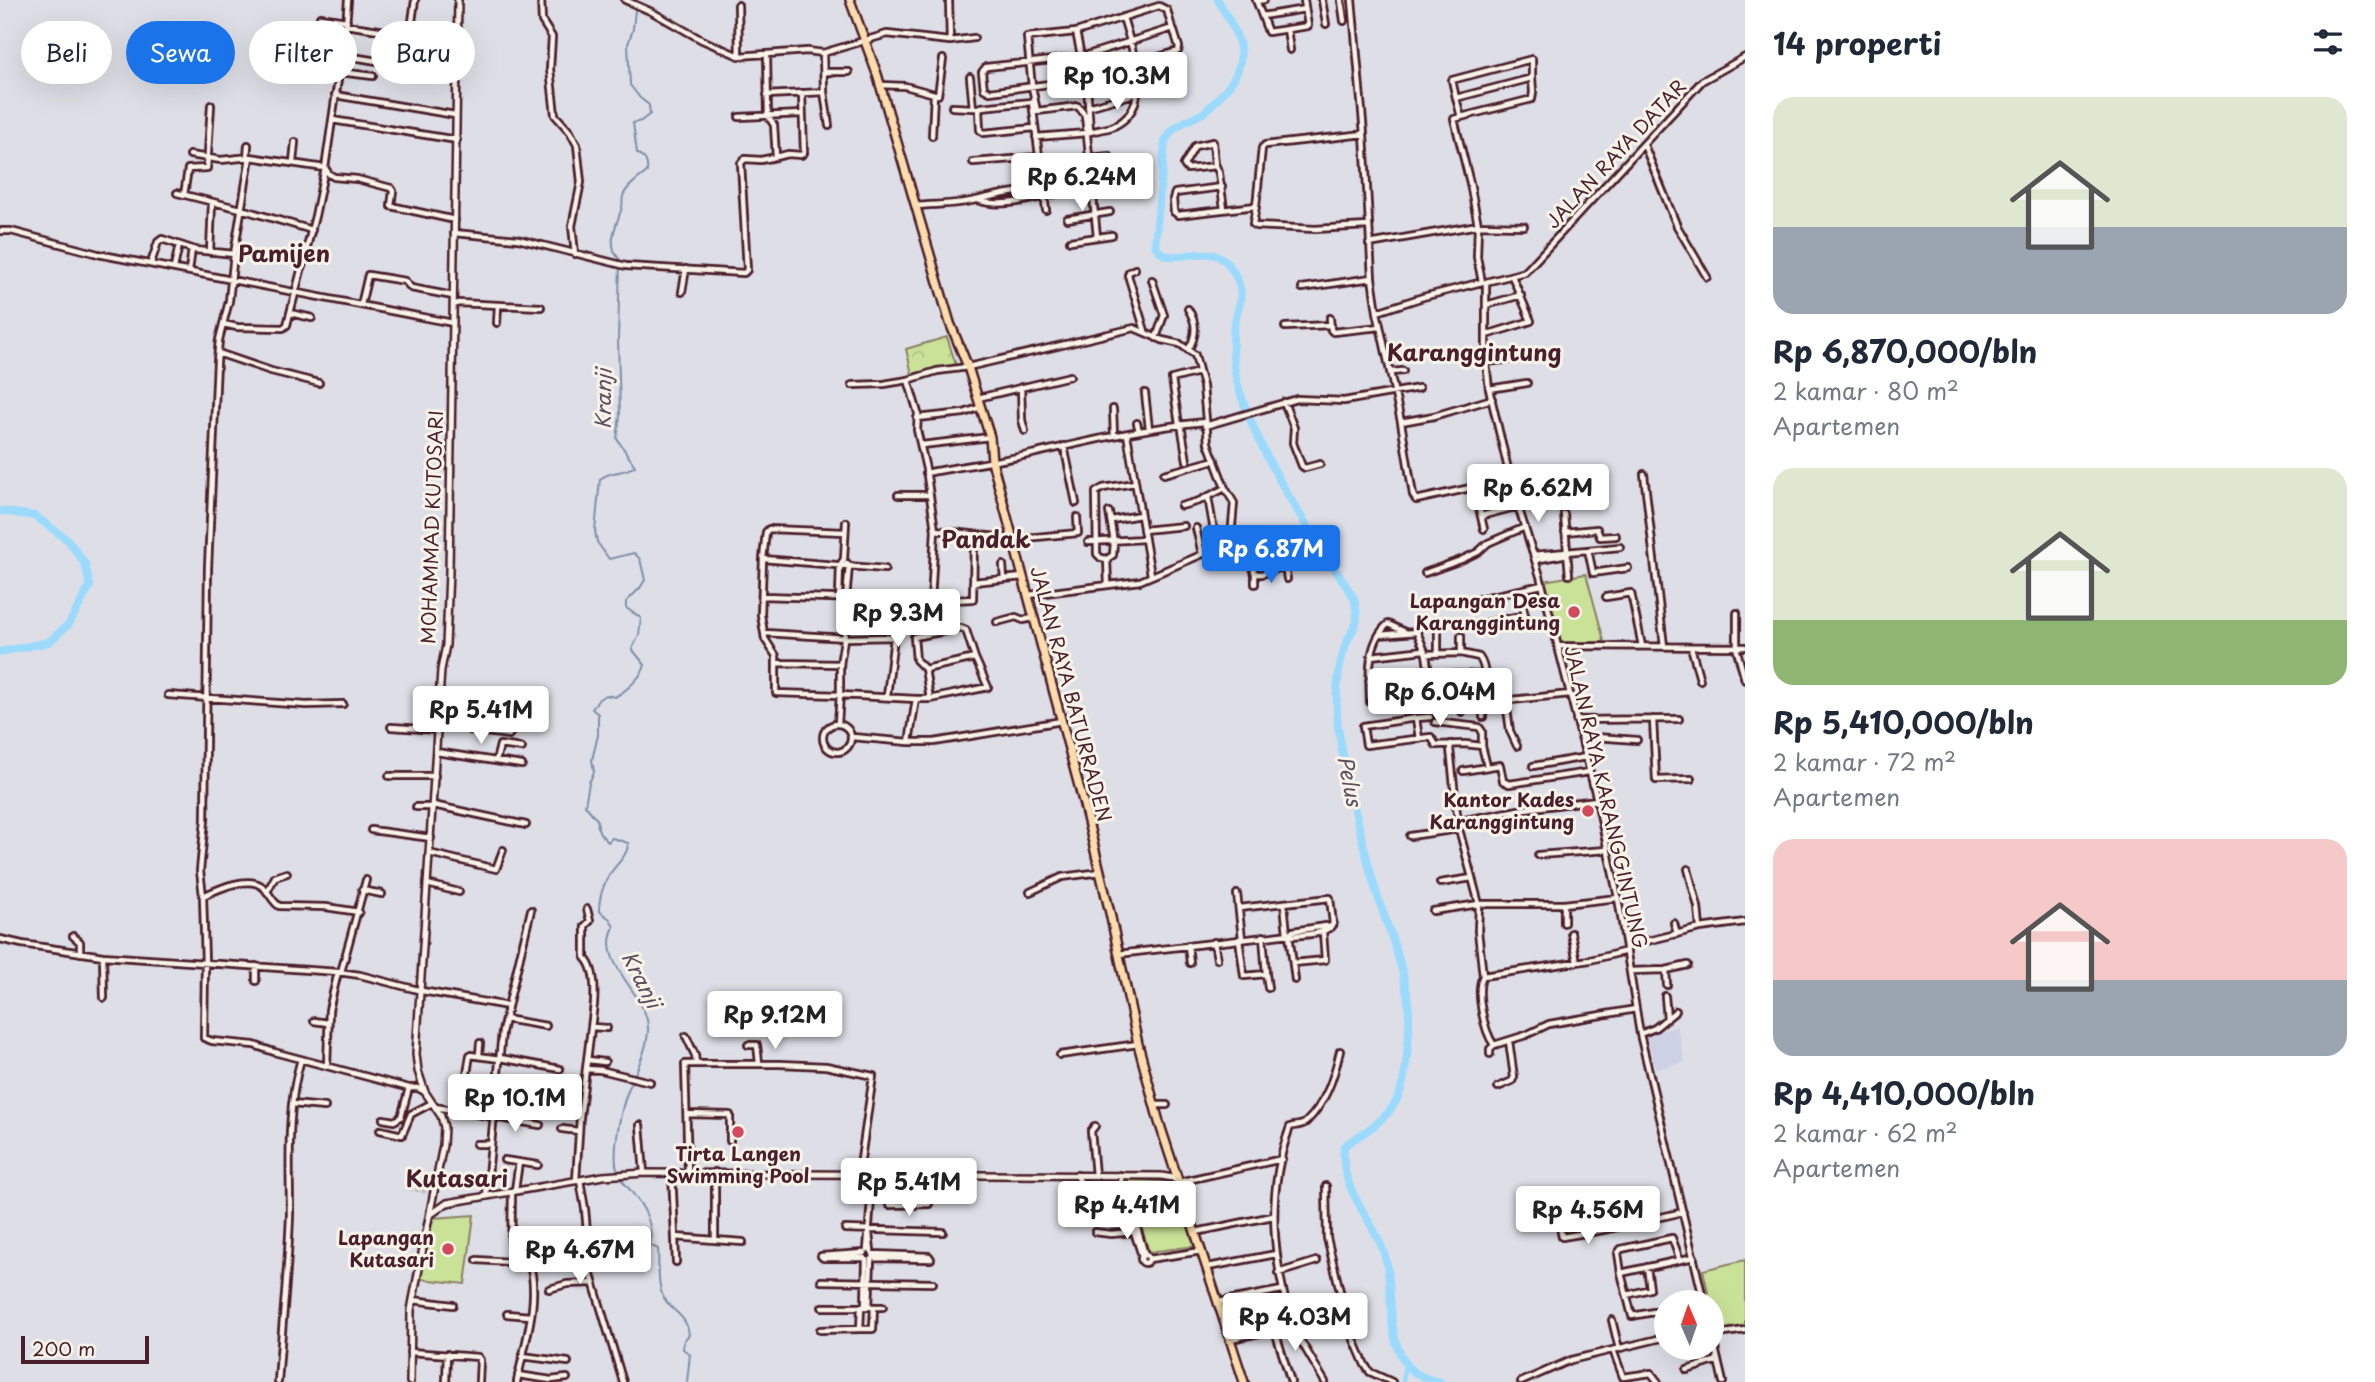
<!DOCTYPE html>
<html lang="id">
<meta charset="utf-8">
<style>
body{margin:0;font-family:"Playpen Sans",sans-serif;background:#f2f2f3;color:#1f2937;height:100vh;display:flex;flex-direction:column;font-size:26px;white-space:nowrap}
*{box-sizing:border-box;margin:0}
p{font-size:23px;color:#747a83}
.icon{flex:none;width:38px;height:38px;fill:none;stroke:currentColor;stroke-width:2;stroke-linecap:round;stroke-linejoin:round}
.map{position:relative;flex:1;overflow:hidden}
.sheet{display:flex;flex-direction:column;background:#fff;width:630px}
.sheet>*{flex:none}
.hud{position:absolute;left:21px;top:21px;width:665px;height:63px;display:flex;gap:14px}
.needle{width:46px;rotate:358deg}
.tools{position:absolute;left:1654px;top:1290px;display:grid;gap:14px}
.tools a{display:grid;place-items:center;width:70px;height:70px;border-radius:50%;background:#fff;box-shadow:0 7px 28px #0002;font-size:35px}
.scale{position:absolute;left:21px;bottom:18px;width:128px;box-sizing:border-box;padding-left:7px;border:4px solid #4a1f2b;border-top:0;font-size:19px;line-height:24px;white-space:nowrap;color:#4a1f2b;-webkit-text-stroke:5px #f7f3e8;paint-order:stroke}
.price{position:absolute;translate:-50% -60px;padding:0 16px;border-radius:7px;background:#fff;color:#222;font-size:23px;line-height:46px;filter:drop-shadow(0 2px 4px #0008)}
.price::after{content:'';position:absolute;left:50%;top:42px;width:21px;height:16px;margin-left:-10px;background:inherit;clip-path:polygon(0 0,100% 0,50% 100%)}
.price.current{background:#1a73e8;color:#fff}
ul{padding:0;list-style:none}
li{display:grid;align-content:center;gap:14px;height:371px;padding:0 28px}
li span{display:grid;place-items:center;height:217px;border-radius:21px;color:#555}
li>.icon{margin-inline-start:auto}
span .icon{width:126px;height:126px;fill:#fffc;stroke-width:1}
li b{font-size:30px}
h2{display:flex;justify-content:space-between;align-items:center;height:84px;padding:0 28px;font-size:30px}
.chip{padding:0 24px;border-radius:32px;background:#fff;box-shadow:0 7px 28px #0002;font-size:24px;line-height:63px}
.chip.current{background:#1a73e8;color:#fff}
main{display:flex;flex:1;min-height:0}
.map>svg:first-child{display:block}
.built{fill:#ccd1e4}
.grass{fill:#cae298;stroke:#8a8062;stroke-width:2}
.park{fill:url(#park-crowns);stroke:#8a8062;stroke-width:2}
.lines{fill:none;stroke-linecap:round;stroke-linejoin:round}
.stream{stroke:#7b8fa9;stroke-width:2}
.canal{stroke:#9bdafd;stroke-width:4.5}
.river{stroke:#9bdafd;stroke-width:8}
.minor-tunnel{stroke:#c0b9c1;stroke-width:4.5;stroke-dasharray:4.5 2;stroke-linecap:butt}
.minor-casing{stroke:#4a1f2b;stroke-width:10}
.tertiary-casing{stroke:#4a1f2b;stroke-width:10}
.primary-casing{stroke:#4a1f2b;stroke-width:12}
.minor{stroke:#f7f3e8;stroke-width:4.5}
.tertiary{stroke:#f7f3e8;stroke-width:5}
.primary{stroke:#fcdcac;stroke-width:7}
.poi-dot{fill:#d1495b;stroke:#f7f3e8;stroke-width:2.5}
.labels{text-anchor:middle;stroke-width:6;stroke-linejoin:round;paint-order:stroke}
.street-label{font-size:19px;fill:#4a1f2b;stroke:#f7f3e8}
.poi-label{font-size:19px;font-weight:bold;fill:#4a1f2b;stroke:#f7f3e8;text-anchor:end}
.water-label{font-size:21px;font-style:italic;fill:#5e4e60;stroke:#f7f3e8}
.quarter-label{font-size:23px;font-weight:bold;fill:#4a1f2b;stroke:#f7f3e8}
</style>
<main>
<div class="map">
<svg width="1745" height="1382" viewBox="0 0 1745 1382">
<defs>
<pattern id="park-crowns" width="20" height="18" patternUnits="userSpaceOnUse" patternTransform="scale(1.75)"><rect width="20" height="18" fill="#cae298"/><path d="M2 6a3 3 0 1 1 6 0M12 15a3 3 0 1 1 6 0" fill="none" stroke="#afc183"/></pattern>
</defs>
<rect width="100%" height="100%" fill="#dedfe6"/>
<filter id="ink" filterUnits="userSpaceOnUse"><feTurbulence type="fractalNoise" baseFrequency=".0143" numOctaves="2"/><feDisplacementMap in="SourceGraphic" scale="14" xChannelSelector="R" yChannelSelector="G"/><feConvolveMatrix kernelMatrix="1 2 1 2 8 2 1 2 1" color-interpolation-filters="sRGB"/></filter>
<g filter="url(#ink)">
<!-- built -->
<path class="built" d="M1677,1026L1685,1062L1656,1069L1646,1034Z"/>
<!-- grass -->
<path class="grass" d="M1586,574L1605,644L1560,643L1543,581Z
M1127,1179L1173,1182L1196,1246L1149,1252Z
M474,1215L465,1284L420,1279L433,1218Z
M1745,1260V1325L1717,1333L1703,1270Z"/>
<!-- park -->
<path class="park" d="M947,337L956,365L912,374L906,349Z"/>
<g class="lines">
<!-- stream -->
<path class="stream" d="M618,1173C611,1154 621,1107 629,1088C636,1070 647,1051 648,1031C650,994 595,965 614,927L610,919L599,911C599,899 602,888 608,877C614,866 629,855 628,843L612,838L608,842C602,836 596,831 598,821L585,805L589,783L594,772L592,760L598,735V714L592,709L599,699L606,695L615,697C626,691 641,678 645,665L632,649L639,635L641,618L626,608V602L640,588L645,580L640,559L634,553L609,559L597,542L595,531L600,479C611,470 624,474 635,466L617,439L620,416L618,339L620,260C605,244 617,225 622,207C623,204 622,200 623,196C627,186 639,178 647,172C648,163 646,158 637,153L633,123L641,121L650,114L649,105L640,98L630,85L628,44L633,29L636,0
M620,1178C637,1198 655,1217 650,1245L658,1249C659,1263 657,1281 662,1294C669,1312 687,1313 689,1335L684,1340L683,1349L690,1354L687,1382"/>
<!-- canal -->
<path class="canal" d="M1403,1382L1405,1364"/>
<!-- river -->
<path class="river" d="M1218,0C1238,36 1255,59 1222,94C1216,100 1210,108 1203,113C1188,121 1171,125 1165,142L1155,245C1170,275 1211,232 1233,271C1250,300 1234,307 1233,336C1232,353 1234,372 1239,389C1263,465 1311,532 1354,598C1361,630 1354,621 1345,647C1337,669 1335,702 1338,726C1346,778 1359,829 1373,881C1385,923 1407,969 1409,1013C1410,1028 1408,1042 1407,1056C1405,1074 1403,1091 1393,1106C1381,1124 1361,1134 1344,1146C1339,1196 1378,1219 1387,1265C1393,1297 1387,1332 1404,1361C1410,1373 1427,1379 1440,1382
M0,511L35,516L68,540L85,564L90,586L69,624L49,642L0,652"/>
<!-- minor-tunnel -->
<path class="minor-tunnel" d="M409,1188L433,1193"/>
<!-- minor casing -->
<g class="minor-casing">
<path id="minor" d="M541,0L542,21L552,37L550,69L555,115L570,132L577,145L581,182L572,226L575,254
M625,0L652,12L702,40L739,56L807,51L823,53L887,34L950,41L949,0
M1256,0L1268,32L1308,26L1304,0
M1322,0L1326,24
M1341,0L1344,21
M1352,0L1364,134L1372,278L1377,312L1401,422L1413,495L1416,500L1511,479
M1256,1L1264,0
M738,5L739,56
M1262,16L1305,9
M320,17L347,21
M346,25L457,42
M1173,28L1179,47L1178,51L1086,79L990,92L984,89L982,72L986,67L1081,57Z
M1287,29L1290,50
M1076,32L1087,84L1090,132
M410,36L415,0
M950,41L974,38
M823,53L824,92L829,126
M341,55L455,74
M339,72L373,76
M824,72H849
M970,77L973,108H980
M881,85L905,86L938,95L943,59
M335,95L455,115
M767,95L824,92
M1456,98L1452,80L1532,59V78
M952,107L973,108
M1088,107L1138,93
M1037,111L1032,87L1027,37L1076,32L1159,6L1167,10L1172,28
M1037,111L1078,106L1085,115L1097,237
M739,117L802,114
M1461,117L1456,98L1532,78L1533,92L1532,99L1461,117L1454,119L1470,183L1478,225L1477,257L1482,282
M332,120L457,140
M1035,128L983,133L980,130L979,110L981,107L1032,102L1046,210
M1090,132C1097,130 1105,129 1112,127C1156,109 1132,50 1123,17
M932,136L934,94
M1036,137L1087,133
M1644,145L1677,226L1707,277
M190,155L221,160L250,157
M776,157L788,154L801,155L804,153L802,93
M247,158L248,145
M293,162L295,142
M973,162L1038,157
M1039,163L1109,156
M1215,165L1213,142L1195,146L1184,165L1187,169L1216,166L1219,173L1224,209
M1222,187L1175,193L1173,199L1174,212L1178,215L1256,206L1253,224L1256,226L1315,229L1368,226
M177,193L241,209L312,230
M184,195L188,169L207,168L211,105
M977,200C1002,209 1035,198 1059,193C1077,189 1095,186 1113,184
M915,206C935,204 957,205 976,200C998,195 1033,186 1054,194
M1256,206L1262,148L1265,145L1364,134
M1067,219L1110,212
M0,231H11L98,254L453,323
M454,233L518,239L626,266L744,273L747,270L741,163L745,159L761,160L776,157L774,125L768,116L767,54
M1070,241L1112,235
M1369,244L1478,225L1524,226
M210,252L212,203
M151,263L158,242L162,239L195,250L234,254
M174,268L179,245
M1135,269L1129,272L1128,275L1145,331
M189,271L192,249
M1152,280L1164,315L1156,338
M1302,288L1372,278
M682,292L686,269
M361,305L368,275L405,281L411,288L453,296
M454,305L458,303L541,307
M1486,305L1521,295
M1188,309C1197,323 1197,335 1188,350
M1377,312L1423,297L1482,282
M290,313L312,318
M1330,318L1331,330L1333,332L1380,327
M497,323L498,306
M223,324L237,327L283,328L287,325L315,216L325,168L346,25L348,0
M1285,327L1331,325
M1486,335L1531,321L1512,276
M218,353L271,371L319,383
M1486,362L1529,357
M1391,372L1403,371
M908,380L918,413L917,430L926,469L935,530
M852,385L884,384L908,380L937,371L968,367L1134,328L1162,340L1180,344L1195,355L1203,386L1208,443L1225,488L1234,503L1230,548
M1021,387L1022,420L1025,431
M1489,389L1527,383
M1145,393L1149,429
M978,398L1070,376
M1284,402L1294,428L1293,443L1302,466L1305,468L1320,464
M1113,409L1114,436
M917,418L964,413L981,407
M1401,422L1434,416L1492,399
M1137,423L1139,431
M1179,424L1172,379L1199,372
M1181,424L1187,461
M1205,426L1297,399L1344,401L1419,388
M1127,434L1151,575
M922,445L990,437
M1064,446L1076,503
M926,473C961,466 997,462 1032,454C1089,441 1147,427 1205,422
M1164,474L1215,460
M1644,474L1664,646
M1474,487L1484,529
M1513,490L1545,483
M898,495H929
M1208,497L1217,548
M1181,506L1199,501L1225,488
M1109,512L1114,542L1113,555L1107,559L1101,558L1097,554L1096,492L1103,488L1135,483
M1564,514L1569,575
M1481,516L1519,506
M1112,520L1140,515
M1196,528L1202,554
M1143,530L1184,526
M845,532L769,529L766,532L763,559L761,615L765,639L776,656V693L840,695C840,686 840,677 840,667C841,648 853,614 839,597L840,565L844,559L846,522
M1565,532L1597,529L1600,537L1616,536
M974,535L973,599L931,601L935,530L1015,539L1078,533L1077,517
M1088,542L1145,539
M1246,543L1255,574V584
M1282,548L1287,579
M1588,550L1593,573L1628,568
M1534,555L1620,547
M763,559L885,569
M1107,559L1108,585
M1535,560L1568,554
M1003,565L1004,579
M1425,573L1461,560L1478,552L1488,543L1525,527
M1255,574H1262L1285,566
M973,582L1023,577
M1029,595L1140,581L1217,548H1230L1264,538L1295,537
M763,596L896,600L900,602L903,610L894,637L846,638L765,633
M1606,597L1631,593L1642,646
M846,599L849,566L847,563
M1474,600L1542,585
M1737,613V647
M997,622L1016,617L1023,620L1033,618
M1476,625L1525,615L1519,590
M961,628L966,630L975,658L988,687L930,699L925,669L916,660L914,637Z
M1405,632L1388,624C1367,642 1369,676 1370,702L1432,695L1483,698L1491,702L1570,694
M1379,635L1417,632L1426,654L1432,695
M1461,636V653
M1558,646L1745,647
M1691,647L1700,680
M1736,647L1745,680
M1438,653V633
M1426,654L1461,653L1479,657C1490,671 1483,700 1483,717
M1371,656L1424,650
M777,663L840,664
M925,669L975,658
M1369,681L1429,673L1484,675
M168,695L306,705L343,704
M887,696L894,637
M1461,697L1462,712
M916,699H930
M1506,701L1510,731L1517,746
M439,710L460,712L483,710L523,715
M472,712L470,730L509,735L523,715L527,693
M1440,713V696
M1416,718L1430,717
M1653,719L1656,780L1691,779
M1576,720L1679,719
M1435,722L1479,727L1482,731V746
M838,723L840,695L916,699L909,742H934L1062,721
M823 738a14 14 0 1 1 28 0a14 14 0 1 1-28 0Z
M391,727L438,730
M1581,736L1637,740
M852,737L909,742
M1419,739L1416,718L1363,726L1366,745L1431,737L1436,745L1465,744L1482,746L1487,766
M1451,744L1450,749L1458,823
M436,752L522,765
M496,761L500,745L522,748
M1533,766L1586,757
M1463,771L1500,765L1503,781L1509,784L1589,772
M389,776H435
M1597,800L1524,809L1460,821L1458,823L1459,829L1479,904H1564L1618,898
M433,805L526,825
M416,807H433
M371,830L431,838
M1410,836L1459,829
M429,853L496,869L503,850
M1538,855L1607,850
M1688,869L1698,907L1700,928
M1440,883L1472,878
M427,884L459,892
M362,890L382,894
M267,892L275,877L287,873
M1030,892L1062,877L1101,872
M1237,894L1242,938
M203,896C218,889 250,874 264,888C270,894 272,901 279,906L326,907L359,912
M1239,908L1284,903
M1433,911L1479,904L1478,931L1483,976L1590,960L1627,951
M1564,923V904
M1674,923L1677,934
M1571,933L1577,962
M1287,934L1284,903L1330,898L1333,924C1324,935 1308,934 1293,936L1290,934
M1289,934L1295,980
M73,936L80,942V953
M0,939L22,944L103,956L338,972L360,975L422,991L508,1006
M1239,939L1244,976L1266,974L1263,936
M1214,942L1217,959
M1188,945L1190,963
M1627,946L1700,928L1745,922
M1118,954L1290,934L1293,931L1326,926L1330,928
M103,956L104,998
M1293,963L1325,960L1323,932
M1666,970L1667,985
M1630,971L1666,970L1688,965
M341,972L366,880
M1266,974L1268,988
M1483,976C1475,991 1484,1031 1494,1045
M256,981V966
M1665,996L1667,1019
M505,1019L546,1026
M314,1021L328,1023
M592,1027L607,1028
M1640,1034L1655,1028L1676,1011
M686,1036L695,1055L696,1063
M748,1045H757L759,1063
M1494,1045L1526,1035L1549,1024L1636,1009
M1490,1054V1049L1494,1045
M479,1055L480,1043
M1060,1055L1138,1044
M500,1058L560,1069
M588,1060L605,1062
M327,1066L329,1010L338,972
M586,1069L601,1070L650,1082
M466,1080L470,1055L500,1059
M1498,1087L1512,1081L1514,1077L1509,1041
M425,1092L418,1088H409L274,1052L254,1045L212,1041L204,1038L205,963L203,896L200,871L205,820L208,568L217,361L219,340L229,301L234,254L250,157L325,168L329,174L334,177L357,179L391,188L393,191L391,206L455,220
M292,1104L325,1107
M1155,1105H1167
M435,1107L540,1125
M687,1114L730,1115V1141
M383,1119L394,1121L401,1117L409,1088
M640,1125L644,1173
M1095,1126L1091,1131L1095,1175
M562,1129L579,1131
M380,1130L402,1135L411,1114L432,1103
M476,1144H491
M504,1160L538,1165
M688,1172L685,1064H780L826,1066L873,1076L859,1173
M672,1173L675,1237L715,1240V1172
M1077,1175L1081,1184H1122
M1120,1175L1126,1203
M580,1180L585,1209L591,1275L623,1382
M576,1181L580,1117L594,1004C595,990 595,968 585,958V926L590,921L587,909
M1179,1182L1282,1159
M1326,1186L1327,1238L1349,1328L1365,1365L1370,1372L1392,1382
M515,1190L519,1162
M512,1191L511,1262H529C541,1299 524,1345 517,1382
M486,1196L502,1032L531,910
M889,1205L929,1204
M915,1205L916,1174
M1127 1216a4 4 0 1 1 8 0a4 4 0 1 1-8 0Z
M1134,1218L1145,1255
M1130,1220L1142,1256
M845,1229L943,1232
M1609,1229L1562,1237L1557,1212L1600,1203L1605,1211L1609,1229L1683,1212
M1095,1232L1111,1234L1134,1232
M1196,1232L1273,1216
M869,1233L871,1251
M675,1237L676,1262
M715,1240L743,1242
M867,1250L873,1174
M1141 1259a4 4 0 1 1 8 0a4 4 0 1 1-8 0Z
M864,1258H823L821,1256L864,1253
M873,1258L931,1259L929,1256L873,1254
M1149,1259L1202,1251
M477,1260L511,1262
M1208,1267L1276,1254
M1278,1273L1317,1261
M1621,1273L1618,1253L1621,1249L1672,1238L1680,1260
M821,1281L933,1283
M549,1289L567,1284L593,1283
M1627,1295L1650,1289L1647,1267
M413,1300L453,1305
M1219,1302L1282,1290
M1704,1302L1640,1034L1618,898L1597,800L1540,576L1513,490L1489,389L1486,362V282L1525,272L1702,81L1745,57
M822,1307H883
M861,1307L860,1329H873L874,1307
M865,1307L866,1260
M869,1307L871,1260
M1659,1311L1632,1316L1621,1273L1694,1257
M507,1314L530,1316
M1313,1319L1292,1326L1325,1382
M1612,1320L1619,1349
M820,1330L860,1329
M1275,1331L1291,1382
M1231,1339L1292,1326C1273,1259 1265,1195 1290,1127C1295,1125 1302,1126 1306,1122C1326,1103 1334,1077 1340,1051
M1613,1350L1623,1377L1651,1373L1658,1382
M410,1352L478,1357L480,1360L479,1382
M522,1356L568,1362
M1687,1370L1718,1360
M518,1375L551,1380L567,1378
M278,1382C282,1326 288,1270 290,1215C290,1163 286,1109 301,1059
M446,1382L447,1354
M1521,1382L1571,1360L1666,1337
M1723,1382L1712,1335L1745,1330"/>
</g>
<!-- tertiary casing -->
<g class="tertiary-casing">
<path id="tertiary" d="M430,1215L447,1203L603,1176L644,1173L1161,1176L1173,1178L1178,1182
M410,1382L411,1310L443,1145L444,1127L441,1116L425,1092L418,1071L416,1054L441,670L446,645L449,572L458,0"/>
</g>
<!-- primary casing -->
<g class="primary-casing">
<path id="primary" d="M850,0L877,74L950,323L968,367L990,437L992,461L1084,805L1110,913L1138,1044L1159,1122L1244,1382"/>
</g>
<!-- minor -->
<use href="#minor" class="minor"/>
<!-- tertiary -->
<use href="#tertiary" class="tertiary"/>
<!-- primary -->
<use href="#primary" class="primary"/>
</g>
</g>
<!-- markers -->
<g class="poi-dot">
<circle cx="1574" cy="612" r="7"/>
<circle cx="1588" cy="811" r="7"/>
<circle cx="738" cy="1132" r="7"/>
<circle cx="448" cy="1249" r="7"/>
</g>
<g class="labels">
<!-- street labels -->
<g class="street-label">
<text transform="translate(1616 154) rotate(-47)" y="7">JALAN RAYA DATAR</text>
<text transform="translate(432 527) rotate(-88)" y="7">MOHAMMAD KUTOSARI</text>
<text transform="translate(1071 694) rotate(75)" y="7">JALAN RAYA BATURRADEN</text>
<text transform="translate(1606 797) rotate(77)" y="7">JALAN RAYA KARANGGINTUNG</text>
</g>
<!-- poi labels -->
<g class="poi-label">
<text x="1560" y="608">Lapangan Desa<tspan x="1560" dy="22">Karanggintung</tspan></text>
<text x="1574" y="807">Kantor Kades<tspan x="1574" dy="22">Karanggintung</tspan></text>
<text x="738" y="1161" text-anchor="middle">Tirta Langen<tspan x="738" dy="22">Swimming Pool</tspan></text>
<text x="434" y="1245">Lapangan<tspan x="434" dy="22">Kutasari</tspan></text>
</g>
<!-- water labels -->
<g class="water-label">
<text transform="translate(604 399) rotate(-89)" y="7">Kranji</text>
<text transform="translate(1349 781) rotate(79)" y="7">Pelus</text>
<text transform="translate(641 980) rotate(63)" y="7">Kranji</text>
</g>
<!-- quarter labels -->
<g class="quarter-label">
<text x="284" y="262">Pamijen</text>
<text x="1474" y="361">Karanggintung</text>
<text x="986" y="548">Pandak</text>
<text x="457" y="1187">Kutasari</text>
</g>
</g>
</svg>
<div class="tools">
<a><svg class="needle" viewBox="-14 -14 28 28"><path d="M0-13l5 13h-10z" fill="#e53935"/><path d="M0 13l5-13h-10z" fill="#747a83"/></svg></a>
</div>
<div class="scale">200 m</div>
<b class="price" style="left:1117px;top:112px">Rp 10.3M</b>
<b class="price" style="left:1082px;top:213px">Rp 6.24M</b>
<b class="price" style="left:1538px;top:524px">Rp 6.62M</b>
<b class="price current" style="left:1271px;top:585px">Rp 6.87M</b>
<b class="price" style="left:898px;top:649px">Rp 9.3M</b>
<b class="price" style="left:1440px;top:728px">Rp 6.04M</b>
<b class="price" style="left:481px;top:746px">Rp 5.41M</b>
<b class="price" style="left:775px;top:1051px">Rp 9.12M</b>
<b class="price" style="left:515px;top:1134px">Rp 10.1M</b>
<b class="price" style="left:909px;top:1218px">Rp 5.41M</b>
<b class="price" style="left:1127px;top:1241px">Rp 4.41M</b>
<b class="price" style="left:1588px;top:1246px">Rp 4.56M</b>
<b class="price" style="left:580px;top:1286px">Rp 4.67M</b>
<b class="price" style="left:1295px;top:1353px">Rp 4.03M</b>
<div class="hud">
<a class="chip">Beli</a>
<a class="chip current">Sewa</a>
<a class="chip">Filter</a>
<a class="chip">Baru</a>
</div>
</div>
<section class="sheet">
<h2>14 properti<svg class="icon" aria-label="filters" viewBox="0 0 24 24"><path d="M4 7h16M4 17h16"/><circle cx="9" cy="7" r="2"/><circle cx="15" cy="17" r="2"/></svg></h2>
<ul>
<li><span style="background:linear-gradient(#dfe7d0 60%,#9aa5b1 0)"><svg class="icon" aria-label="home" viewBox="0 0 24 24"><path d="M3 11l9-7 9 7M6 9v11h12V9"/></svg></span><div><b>Rp 6,870,000/bln</b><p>2 kamar · 80 m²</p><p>Apartemen</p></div></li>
<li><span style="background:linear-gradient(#dfe7d0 70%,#8fb573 0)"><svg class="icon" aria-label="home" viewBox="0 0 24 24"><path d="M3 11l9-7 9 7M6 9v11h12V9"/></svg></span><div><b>Rp 5,410,000/bln</b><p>2 kamar · 72 m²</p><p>Apartemen</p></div></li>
<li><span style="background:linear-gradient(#f6c9c9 65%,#9aa5b1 0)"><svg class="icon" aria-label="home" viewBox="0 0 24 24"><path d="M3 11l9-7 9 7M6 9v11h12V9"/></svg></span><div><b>Rp 4,410,000/bln</b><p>2 kamar · 62 m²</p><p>Apartemen</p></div></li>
</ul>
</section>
</main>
